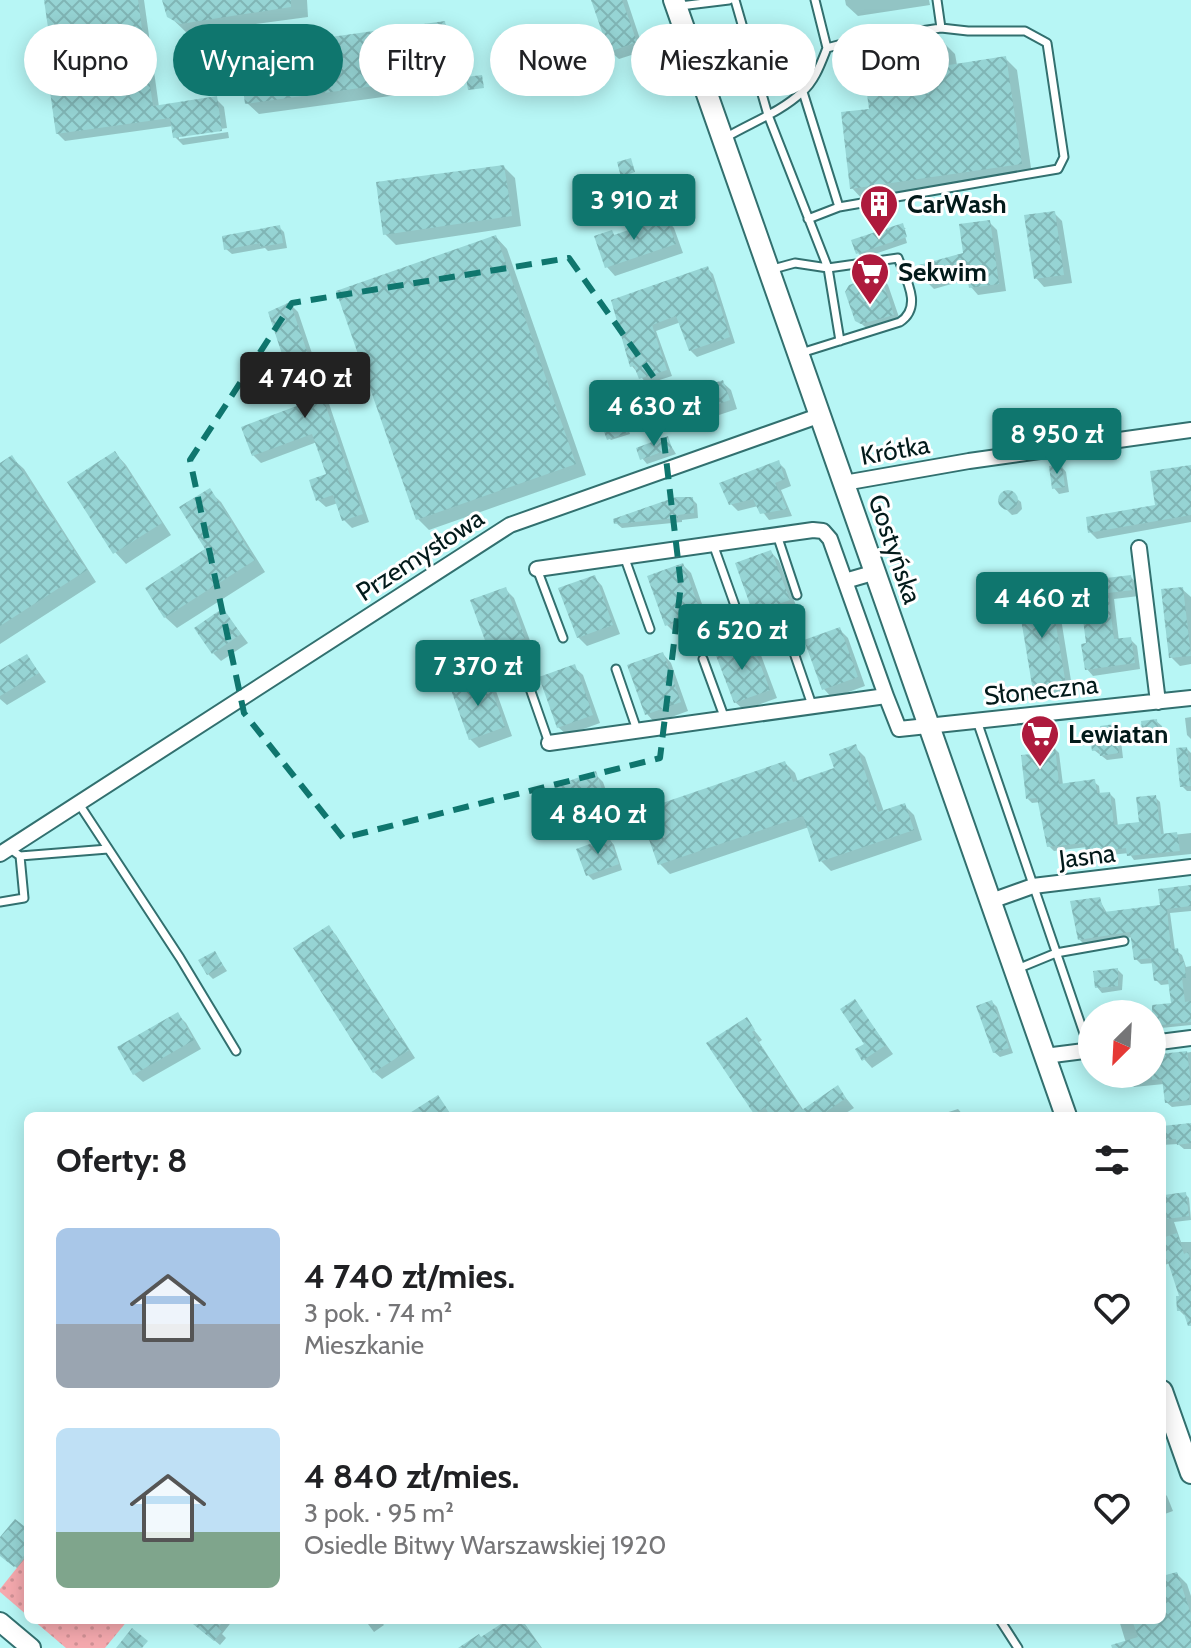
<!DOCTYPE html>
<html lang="pl">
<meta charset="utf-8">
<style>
body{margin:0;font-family:Cabin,sans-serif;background:#f2f2f2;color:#202124;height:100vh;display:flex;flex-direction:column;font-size:30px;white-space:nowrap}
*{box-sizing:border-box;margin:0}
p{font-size:26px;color:#757577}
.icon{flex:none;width:44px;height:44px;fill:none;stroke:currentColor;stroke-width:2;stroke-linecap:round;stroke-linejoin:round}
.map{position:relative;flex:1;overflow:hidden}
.details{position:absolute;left:24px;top:1112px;width:1142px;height:512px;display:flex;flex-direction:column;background:#fff;border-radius:12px;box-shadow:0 4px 20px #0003}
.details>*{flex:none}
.banner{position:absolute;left:24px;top:24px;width:1144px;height:72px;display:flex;gap:16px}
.needle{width:52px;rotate:204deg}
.controls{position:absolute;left:1078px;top:1000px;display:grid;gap:16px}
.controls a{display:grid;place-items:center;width:88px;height:88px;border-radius:50%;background:#fff;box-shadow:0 4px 20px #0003;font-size:40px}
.price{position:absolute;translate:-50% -68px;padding:0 18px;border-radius:8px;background:#0f766e;color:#fff;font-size:26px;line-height:52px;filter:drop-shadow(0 2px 4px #0008)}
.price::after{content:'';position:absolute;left:50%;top:48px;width:24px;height:18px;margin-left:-12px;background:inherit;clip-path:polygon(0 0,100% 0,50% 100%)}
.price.current{background:#222;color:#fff}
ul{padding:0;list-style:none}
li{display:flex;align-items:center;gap:24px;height:200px;padding:0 32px}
li span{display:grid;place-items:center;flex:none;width:224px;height:160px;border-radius:12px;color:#555}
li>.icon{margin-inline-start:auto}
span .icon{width:96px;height:96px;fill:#fffc;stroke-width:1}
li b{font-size:34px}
h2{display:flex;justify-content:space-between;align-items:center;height:96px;padding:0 32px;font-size:34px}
.tag{padding:0 28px;border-radius:36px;background:#fff;box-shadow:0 4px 20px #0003;font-size:28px;line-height:72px}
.tag.current{background:#0f766e;color:#fff}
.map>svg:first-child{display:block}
.green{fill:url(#green-dots)}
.shadow{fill:#0003}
.building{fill:url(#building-cross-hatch)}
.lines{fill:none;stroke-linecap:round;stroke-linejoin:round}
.service-casing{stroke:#32706f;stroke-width:11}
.minor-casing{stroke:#32706f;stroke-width:18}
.tertiary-casing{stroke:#32706f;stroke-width:22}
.secondary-casing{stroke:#32706f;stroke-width:24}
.service{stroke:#fff;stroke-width:7}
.minor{stroke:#fff;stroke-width:14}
.tertiary{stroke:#fff;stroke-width:18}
.secondary{stroke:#fff;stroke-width:20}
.marked{fill:none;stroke:#0f766e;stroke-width:6;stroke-dasharray:16 10;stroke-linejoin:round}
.labels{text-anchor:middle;stroke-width:6;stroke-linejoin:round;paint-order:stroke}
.poi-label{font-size:26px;font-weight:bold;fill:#021a1a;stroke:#fff;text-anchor:start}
.street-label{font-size:26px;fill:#021a1a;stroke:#fff}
</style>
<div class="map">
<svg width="1191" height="1648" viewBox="0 0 1191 1648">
<defs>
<pattern id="green-dots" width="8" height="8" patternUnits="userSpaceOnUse" patternTransform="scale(2)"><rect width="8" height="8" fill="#f5a9ae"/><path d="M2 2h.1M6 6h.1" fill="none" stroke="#d09195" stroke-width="1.8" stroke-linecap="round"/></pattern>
<pattern id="building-cross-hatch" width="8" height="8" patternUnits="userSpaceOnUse" patternTransform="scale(2)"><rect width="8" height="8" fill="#96d4d4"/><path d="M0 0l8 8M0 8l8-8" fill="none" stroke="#80b5b5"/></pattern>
</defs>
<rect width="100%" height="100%" fill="#b7f6f5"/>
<!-- green -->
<path class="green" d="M28,1554V1616L0,1592V1589Z
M33,1620H128L105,1648H66Z"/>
<!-- shadow -->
<path class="shadow" d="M46,0H144L159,107L216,99L224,107L227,128L179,135V139L228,132L229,138L183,145L175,137L173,126L65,141L57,133L55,64Z
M164,0H307L308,17L187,33L166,13Z
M593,0H627L644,51L619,59L610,51Z
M845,0H929L930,5L858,16L846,5Z
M444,23L456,34L463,86L259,114L247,103Z
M566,32L571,38L573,50L531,56L532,64L510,66L505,61L524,33L528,38Z
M944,43L955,54L957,65L1005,58L1017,70L1032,175L863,200L852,188L872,111L869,89L858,79Z
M504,167L515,178L521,226L396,245L385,234Z
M1054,213L1062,221L1072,283L1044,287L1036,278Z
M666,219L674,228L683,253L615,276L607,267L611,232L616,237Z
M989,222L997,230L1006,291L978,295L971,287L969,279L934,289L926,281L966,254Z
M902,226L906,229H903L907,243L863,258L858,253Z
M279,227L284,232L287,248L268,251L265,248L232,254L226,249Z
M496,237L507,249L586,475L429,530L418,519Z
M707,268L713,274L735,343L697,357L690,350L681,322L656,331L672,376L647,384L632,366L613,301Z
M880,276L888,285L901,323L871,332L856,319Z
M290,304L298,312L369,522L352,528L344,520L338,503L326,507L318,500L328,475L317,442L261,463L253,455L304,405L297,384L293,380Z
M722,382L731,390L737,409L674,430L665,422Z
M626,422L630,434L611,440L609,438Z
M667,439L676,454L647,464L642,458Z
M115,453L126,465L171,535L126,564L115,552Z
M12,458L24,469L96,582L0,644V465Z
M778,462L785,469L791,486L781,490L792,516L769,520L758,506L738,511L731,504Z
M1061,466L1066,472L1069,492L1059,494L1054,488Z
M1191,467V522L1097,539L1090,532L1157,506Z
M209,491L221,502L265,572L177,628L165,617L208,550Z
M1005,493H1010L1021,502L1022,509L1017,514L1012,515L1002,505L1001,497Z
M692,499L697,504L698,518L682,520V522L622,528L616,523Z
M771,552L779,561L797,608L763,620L755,612Z
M683,565L691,573L708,621L675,633L667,625Z
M594,577L602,586L620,634L587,646L578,637Z
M1131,577L1137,584L1139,596L1114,599L1119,641L1130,639L1137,646L1140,669L1093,676L1087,669L1088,645L1082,602L1077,596Z
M1182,589L1191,597V664L1180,666L1171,657Z
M506,590L514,598L532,646L499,658L490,649Z
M1050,591L1058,600L1073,693L1043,698L1034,690Z
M223,610L248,643L221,661L213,653Z
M839,629L848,638L865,686L832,698L824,689Z
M751,642L759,650L777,698L744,710L735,702Z
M663,654L671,663L688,711L655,723L647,714Z
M27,656L46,682L7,705L0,699V672Z
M574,667L583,675L600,723L567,735L558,727Z
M486,679L495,688L512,736L479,748L470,739Z
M1191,717V739L1187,735L1185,718Z
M1156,721L1162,726L1164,744L1150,745L1145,739Z
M1115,726L1120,732L1123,758L1107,760L1094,750L1103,732Z
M855,747L865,757L884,812L904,805L914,815L922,840L831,871L821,861L809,827L670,874L660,864L785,763L795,773L798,782L836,769Z
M1055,749L1059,753L1063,785L1094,782L1099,786L1100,795L1110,794L1115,799L1118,827L1141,824L1155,797L1160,802L1164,836L1191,833V854L1134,860L1129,853L1092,857L1087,847L1054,851L1049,846L1040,802L1032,803L1028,799L1045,755Z
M1187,749L1191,753V791H1187L1182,786Z
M595,774L603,782L612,807L575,820L566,812Z
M609,839L614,845L622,870L593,880L587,874Z
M1191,888V911L1170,913L1175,950L1182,955L1186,967L1191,966V1025L1161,1028L1156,1023L1173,1005L1170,984L1161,985L1156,980L1154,963L1141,964L1136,959L1133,937L1084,944L1079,939L1099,899L1107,913L1162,907Z
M329,928L336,935L415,1058L382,1079L374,1072Z
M215,953L227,971L213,979L208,974Z
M1118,970L1123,975L1122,990L1102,993L1097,987Z
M855,1002L893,1054L872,1068L864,1059L867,1044Z
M992,1002L997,1007L1013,1053L1000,1057L994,1052Z
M1120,1010L1122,1014H1107V1012Z
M177,1014L186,1023L201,1049L143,1082L134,1074Z
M746,1020L762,1040L759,1042L804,1111L837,1087L854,1108L841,1116H758L709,1044Z
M1191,1052V1105L1172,1107L1166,1102L1164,1084L1134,1087L1129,1082L1128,1074H1152V1059Z
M958,1109L964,1116H936Z
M1191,1125V1149H1184L1178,1144L1162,1145V1128Z
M1185,1194L1189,1198L1191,1220L1174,1222L1181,1242H1191V1314L1184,1315L1179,1310L1181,1297L1170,1263L1162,1266V1196Z
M1162,1491L1167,1496L1173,1511L1162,1515Z
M28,1532V1555L17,1568L0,1554V1540Z
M1177,1574L1187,1584L1191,1596V1648H1117L1126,1643L1119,1620H1162V1578Z
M190,1620H233L222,1634L226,1638L220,1645Z
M365,1620H380L384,1625L374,1632Z
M511,1620H522L542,1648H461L482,1639Z"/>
<!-- building -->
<path class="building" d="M44,0H138L153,106L217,96L222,131L173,138L170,118L56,134L46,63L53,62Z
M162,0H291V7L180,24L167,17Z
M591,0H622L637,42L609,52Z
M445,21L453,75L245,104L238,50Z
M567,30L569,45L527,52L528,59L503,62L500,34L524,31L525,36Z
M944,41L949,65L1006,56L1022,164L850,189L841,112L869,109L865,79L856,80L854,54Z
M482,75L484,88L468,90L466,77Z
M631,158L635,172L621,177L617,162Z
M504,165L512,216L383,235L376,182Z
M1055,211L1064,275L1034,279L1024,215Z
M666,217L676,244L605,268L594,236L612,230L614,235Z
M990,220L999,284L969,288L966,271L924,282L919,265L963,253L959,224Z
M903,223L907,237L856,254L851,240Z
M280,225L283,243L260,247V243L224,250L222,236Z
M496,235L576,464L416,520L336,291Z
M708,266L730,337L689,351L676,316L652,325L667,370L639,379L634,366L630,367L611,300Z
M880,274L894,315L861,324L855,321L845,292L849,285Z
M290,302L363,514L342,521L333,495L316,501L309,480L326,474L312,434L252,456L241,427L302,404L294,380L291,381L268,312Z
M723,380L730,400L664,423L656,402Z
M625,418L629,432L607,440L602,426Z
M668,436L672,448L640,460L636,448Z
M115,451L162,523L113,554L67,482Z
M12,455L87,570L0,626V463Z
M779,460L785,479L775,483L787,509L760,514L753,499L729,505L719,483Z
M1062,464L1065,487L1052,489L1049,466Z
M1191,465V515L1088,533L1086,517L1155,505L1150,471Z
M210,488L255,560L164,618L145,588L205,549L179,507Z
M998 500a10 10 0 1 1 20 0a10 10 0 1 1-20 0Z
M676,497H693L694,513L678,515V518L614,524L613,519Z
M771,550L790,600L753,613L735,563Z
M683,563L701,613L665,626L647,576Z
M595,575L613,625L577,638L558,588Z
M1131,575L1133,590L1108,593L1114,639L1131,637L1135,663L1085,670L1081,644L1086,643L1080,596L1075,597L1073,582Z
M506,587L525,638L489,651L470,600Z
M1183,587L1191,656L1169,658L1161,589Z
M1050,589L1066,685L1033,691L1017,595Z
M223,608L241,634L212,654L194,628Z
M840,627L858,677L822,690L804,640Z
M751,640L770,690L734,703L715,653Z
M663,652L681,702L645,715L627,665Z
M27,654L39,673L0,696V670Z
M575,664L593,715L557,728L539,677Z
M487,677L505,727L469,740L451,690Z
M1157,719L1159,739L1143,740L1141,721Z
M1115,724L1119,753L1100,756L1099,750L1092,751L1089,732L1101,731L1100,726Z
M856,744L878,812L905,803L914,830L819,862L803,816L658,865L639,811L785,761L793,782L834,768L829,754Z
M1055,746L1059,784L1095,779L1097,793L1110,792L1114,825L1139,822L1136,797L1156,795L1161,834L1177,832L1180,851L1127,856L1126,848L1086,853L1084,843L1047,847L1037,798L1026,799L1021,755L1043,753L1042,748Z
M1187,747L1191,786L1180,787L1176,748Z
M596,771L605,799L565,813L555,786Z
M609,837L619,864L586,876L576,849Z
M1191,885V906L1167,909L1171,949L1178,948L1180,962L1184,961L1186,978H1182L1185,1002L1191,1001V1022L1152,1026V1005L1171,1003L1168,980L1154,981L1151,958L1134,960L1130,932L1078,940L1070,901L1100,897L1104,912L1160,905L1158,889Z
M329,925L409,1050L373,1073L293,948Z
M215,951L223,965L207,975L198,960Z
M1118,968V986L1095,988L1093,971Z
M855,999L886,1045L862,1061L855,1049L864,1044L840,1009Z
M992,1000L1009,1048L993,1053L976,1006Z
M178,1012L194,1040L133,1075L117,1047Z
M747,1017L755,1030L752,1032L802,1110L838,1085L846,1098L820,1116H770L765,1107L754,1114L706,1043Z
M1187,1051L1191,1083L1189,1100L1165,1103L1162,1079L1152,1080V1055Z
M438,1095L452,1116H405Z
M1191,1123V1143L1177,1145L1176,1139L1162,1140V1126Z
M1186,1192L1189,1216L1167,1219L1164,1195Z
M1177,1233L1184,1254L1188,1252L1191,1261V1326H1188L1183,1311H1177L1176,1296H1179L1167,1259L1162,1261V1238Z
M15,1519L28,1529V1551L14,1567L0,1556V1537Z
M1177,1572L1191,1614V1648H1112L1111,1645L1138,1637L1132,1620H1162V1576Z
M188,1620H224L218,1628L222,1631L214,1641Z
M507,1620H522L541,1648H458L479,1634L481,1637Z
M132,1628L148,1641L142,1648H116Z"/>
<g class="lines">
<!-- service casing -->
<g class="service-casing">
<path id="service" d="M735,0L768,115L828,268L840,341
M815,0L827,48
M680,6L729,0
M803,92L839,207
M725,138C750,123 781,112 802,92C815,81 821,63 827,48L853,41L941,28L937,0
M808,219L839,207L1058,169L1064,157L1047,43L1025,31H968L941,28
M773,269L795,263L828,268L898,258C906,279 923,307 900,322L801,353
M777,535L797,595
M713,544L738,614
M624,556L650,629
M537,569L563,638
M792,647L812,705
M703,659L725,719
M616,669L637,730
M528,683L549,743
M977,721L1090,1051
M79,804L180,958L236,1051
M9,848L20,856L108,849
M0,902L24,898L20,856
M1017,969L1056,953L1124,941
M1000,1620L1018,1648"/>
</g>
<!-- minor casing -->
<g class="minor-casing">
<path id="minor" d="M844,483L969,461L1191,430
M1139,548L1158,702
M537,569L813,530L823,531L830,539L845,581L876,572
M845,581L886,696
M549,743L886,696L899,729L1191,698
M0,854L510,525L821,415
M991,901L1033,886L1191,867
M1152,1043L1191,1038
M1045,1056L1092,1050"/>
</g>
<!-- tertiary casing -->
<g class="tertiary-casing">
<path id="tertiary" d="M0,1622L31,1648"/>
</g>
<!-- secondary casing -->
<g class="secondary-casing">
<path id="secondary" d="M674,0L1066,1116
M1162,1391L1191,1473"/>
</g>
<!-- service -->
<use href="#service" class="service"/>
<!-- minor -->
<use href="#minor" class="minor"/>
<!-- tertiary -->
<use href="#tertiary" class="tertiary"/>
<!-- secondary -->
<use href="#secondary" class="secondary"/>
</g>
<!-- marked area -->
<path class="marked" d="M569,258L657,382L681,585L660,758L343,838L244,713L190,460L292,303Z"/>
<!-- icons -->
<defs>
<g id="building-pin" transform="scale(2)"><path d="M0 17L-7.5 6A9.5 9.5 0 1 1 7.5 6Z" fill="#ae1a3d" stroke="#fff"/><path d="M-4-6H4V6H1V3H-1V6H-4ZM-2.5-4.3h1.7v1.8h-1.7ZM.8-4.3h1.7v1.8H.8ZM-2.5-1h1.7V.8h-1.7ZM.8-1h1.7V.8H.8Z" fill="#fff"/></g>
<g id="supermarket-pin" transform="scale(2)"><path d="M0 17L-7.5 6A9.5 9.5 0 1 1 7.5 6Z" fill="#ae1a3d" stroke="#fff"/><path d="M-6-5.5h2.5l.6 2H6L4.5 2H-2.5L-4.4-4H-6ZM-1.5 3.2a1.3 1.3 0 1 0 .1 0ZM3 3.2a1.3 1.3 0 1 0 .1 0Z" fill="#fff"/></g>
</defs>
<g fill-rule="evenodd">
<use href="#building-pin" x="879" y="204"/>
<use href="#supermarket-pin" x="870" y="272"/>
<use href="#supermarket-pin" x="1040" y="734"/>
</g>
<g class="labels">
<!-- poi labels -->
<g class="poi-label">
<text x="907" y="213">CarWash</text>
<text x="898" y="281">Sekwim</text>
<text x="1068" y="743">Lewiatan</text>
</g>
<!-- street labels -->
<g class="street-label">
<text transform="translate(895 450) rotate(-10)" y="9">Krótka</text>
<text transform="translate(895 549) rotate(71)" y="9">Gostyńska</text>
<text transform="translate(420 555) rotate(-33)" y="9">Przemysłowa</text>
<text transform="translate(1041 690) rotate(-6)" y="9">Słoneczna</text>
<text transform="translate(1087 856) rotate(-7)" y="9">Jasna</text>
</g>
</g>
</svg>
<div class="controls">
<a><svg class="needle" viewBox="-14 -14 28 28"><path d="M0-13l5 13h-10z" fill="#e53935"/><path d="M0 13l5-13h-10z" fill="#757577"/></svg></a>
</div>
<b class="price" style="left:634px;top:242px">3 910 zł</b>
<b class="price current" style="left:305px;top:420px">4 740 zł</b>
<b class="price" style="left:654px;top:448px">4 630 zł</b>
<b class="price" style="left:1057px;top:476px">8 950 zł</b>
<b class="price" style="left:1042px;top:640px">4 460 zł</b>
<b class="price" style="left:742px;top:672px">6 520 zł</b>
<b class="price" style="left:478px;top:708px">7 370 zł</b>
<b class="price" style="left:598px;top:856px">4 840 zł</b>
<div class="banner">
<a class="tag">Kupno</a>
<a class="tag current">Wynajem</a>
<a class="tag">Filtry</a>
<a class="tag">Nowe</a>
<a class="tag">Mieszkanie</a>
<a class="tag">Dom</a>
</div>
<section class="details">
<h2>Oferty: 8<svg class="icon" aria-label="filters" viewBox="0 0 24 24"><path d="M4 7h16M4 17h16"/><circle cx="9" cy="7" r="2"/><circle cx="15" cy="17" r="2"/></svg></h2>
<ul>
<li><span style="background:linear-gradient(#a9c7e8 60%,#9aa5b1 0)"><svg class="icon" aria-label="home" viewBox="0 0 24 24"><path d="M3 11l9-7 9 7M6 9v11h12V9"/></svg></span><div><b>4 740 zł/mies.</b><p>3 pok. · 74 m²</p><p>Mieszkanie</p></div><svg class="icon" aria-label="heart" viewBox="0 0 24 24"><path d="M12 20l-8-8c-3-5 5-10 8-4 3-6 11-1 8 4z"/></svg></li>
<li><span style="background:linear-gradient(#bfe0f5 65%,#7fa58c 0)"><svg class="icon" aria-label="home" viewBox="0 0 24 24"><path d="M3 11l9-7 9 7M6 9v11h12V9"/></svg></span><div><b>4 840 zł/mies.</b><p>3 pok. · 95 m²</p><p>Osiedle Bitwy Warszawskiej 1920</p></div><svg class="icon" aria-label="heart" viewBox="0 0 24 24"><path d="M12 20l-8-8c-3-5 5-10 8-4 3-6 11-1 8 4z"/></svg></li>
</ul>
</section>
</div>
